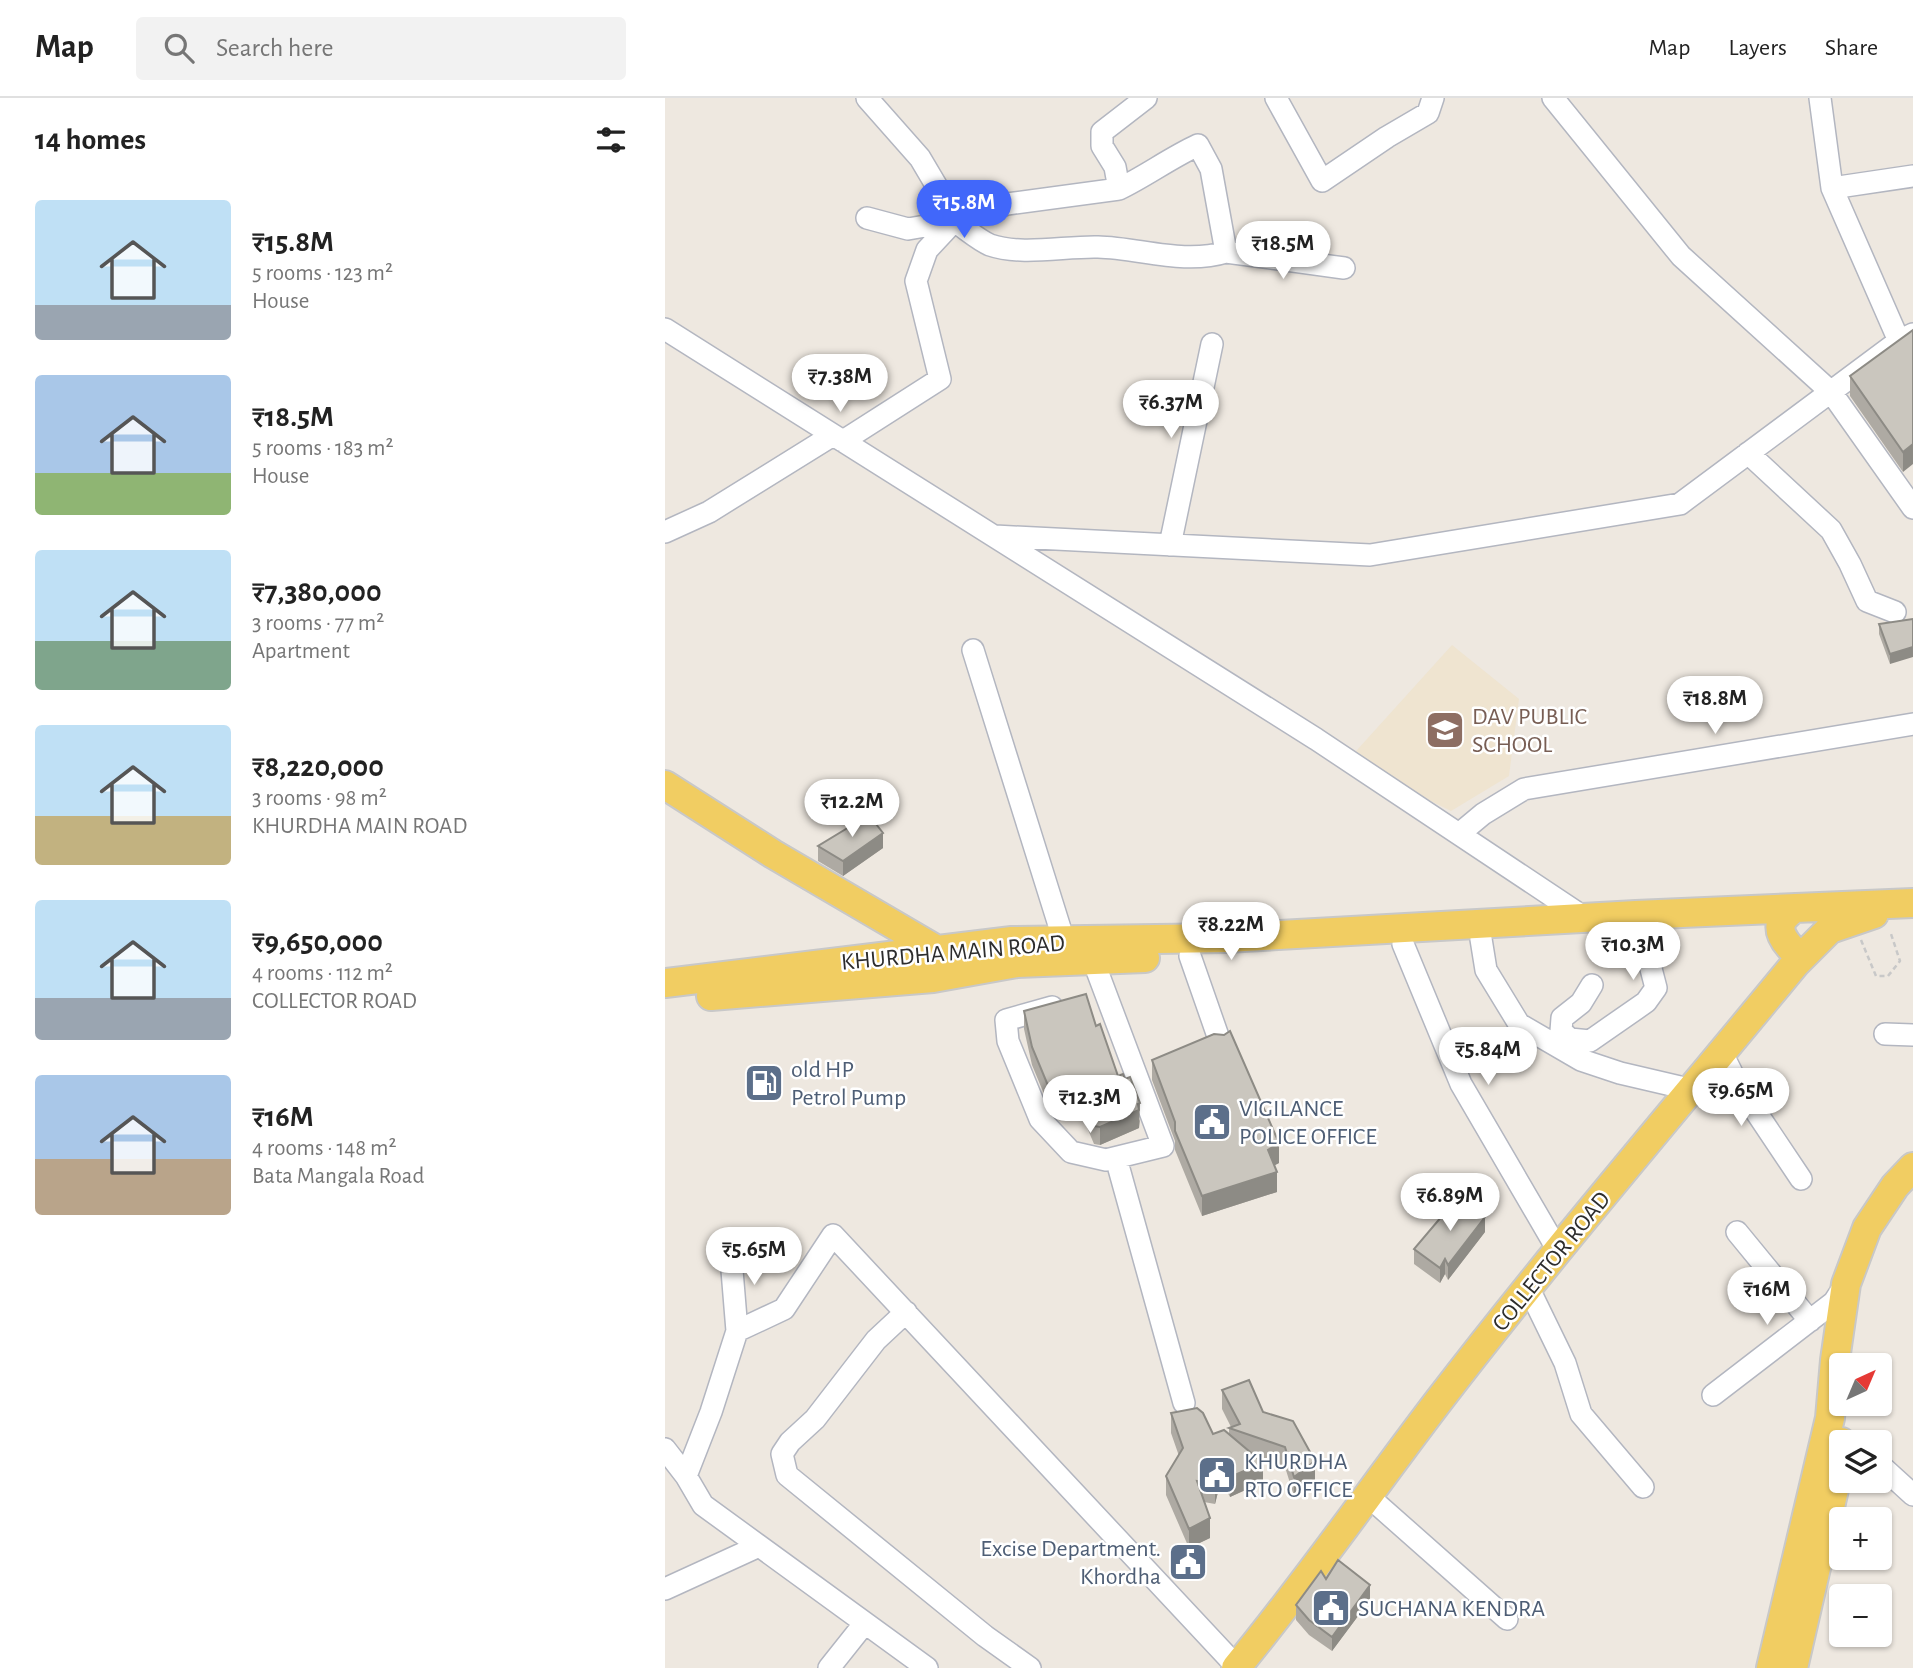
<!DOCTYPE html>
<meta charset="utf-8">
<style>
body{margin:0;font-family:"Alegreya Sans",sans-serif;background:#f2f2f2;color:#222;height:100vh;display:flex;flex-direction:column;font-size:26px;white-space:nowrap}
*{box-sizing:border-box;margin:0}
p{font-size:23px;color:#767676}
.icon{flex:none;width:38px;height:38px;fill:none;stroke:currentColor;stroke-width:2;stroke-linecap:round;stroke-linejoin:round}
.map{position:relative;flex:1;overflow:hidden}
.panel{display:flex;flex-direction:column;background:#fff;width:665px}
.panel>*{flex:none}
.needle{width:46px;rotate:44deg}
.fabs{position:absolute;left:1164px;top:1255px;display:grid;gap:14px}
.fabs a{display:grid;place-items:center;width:63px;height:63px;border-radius:7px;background:#fff;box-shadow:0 2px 5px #0004;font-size:35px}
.price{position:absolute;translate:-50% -60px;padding:0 16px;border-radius:24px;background:#fff;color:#222;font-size:23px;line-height:46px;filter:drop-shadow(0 2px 4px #0008)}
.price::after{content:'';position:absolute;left:50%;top:42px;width:21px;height:16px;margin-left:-10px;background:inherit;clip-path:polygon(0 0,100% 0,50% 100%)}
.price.selected{background:#4167fa;color:#fff}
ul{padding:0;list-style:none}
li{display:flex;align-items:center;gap:21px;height:175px;padding:0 35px}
li span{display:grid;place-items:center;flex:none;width:196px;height:140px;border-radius:7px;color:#555}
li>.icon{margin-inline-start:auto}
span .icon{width:84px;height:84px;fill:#fffc;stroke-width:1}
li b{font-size:30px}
h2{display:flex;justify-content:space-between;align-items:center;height:84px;padding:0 35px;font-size:30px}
header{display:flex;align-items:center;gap:42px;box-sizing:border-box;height:98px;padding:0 35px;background:#fff;border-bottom:2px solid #e0e0e0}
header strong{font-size:33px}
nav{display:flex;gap:38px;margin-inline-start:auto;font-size:24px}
.search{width:490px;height:63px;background:#f2f2f2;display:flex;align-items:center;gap:18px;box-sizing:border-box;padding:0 24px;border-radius:7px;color:#767676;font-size:26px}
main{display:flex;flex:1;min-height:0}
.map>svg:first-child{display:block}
.education{fill:#efe4d0}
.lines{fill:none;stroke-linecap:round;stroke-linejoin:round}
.minor-casing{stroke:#b3b6c0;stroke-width:24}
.major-casing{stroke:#c8c8c8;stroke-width:32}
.path{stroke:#c8c8c8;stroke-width:2.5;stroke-dasharray:5 3.5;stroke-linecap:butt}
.minor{stroke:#fff;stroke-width:21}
.major{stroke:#f1cd62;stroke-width:28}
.wall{fill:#aeaaa3}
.shaded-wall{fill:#8d8b85}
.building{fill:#cac6be;stroke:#8d8b85;stroke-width:2}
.labels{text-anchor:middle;stroke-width:5;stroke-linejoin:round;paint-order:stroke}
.education-label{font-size:24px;fill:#785e54;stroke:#fff;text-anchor:start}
.street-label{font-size:24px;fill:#2d2d2d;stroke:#fff}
.service-label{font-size:24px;fill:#4e5e75;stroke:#fff;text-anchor:start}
</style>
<header>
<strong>Map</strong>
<div class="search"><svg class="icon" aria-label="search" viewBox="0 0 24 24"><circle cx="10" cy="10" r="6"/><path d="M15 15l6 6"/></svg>Search here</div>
<nav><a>Map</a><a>Layers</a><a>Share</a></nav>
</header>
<main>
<section class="panel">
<h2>14 homes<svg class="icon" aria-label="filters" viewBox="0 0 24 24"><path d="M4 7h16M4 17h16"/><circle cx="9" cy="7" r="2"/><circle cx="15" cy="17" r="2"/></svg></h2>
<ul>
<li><span style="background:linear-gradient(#bfe0f5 75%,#9aa5b1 0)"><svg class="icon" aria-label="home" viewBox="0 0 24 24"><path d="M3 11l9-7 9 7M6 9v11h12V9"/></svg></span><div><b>₹15.8M</b><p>5 rooms · 123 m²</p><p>House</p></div></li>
<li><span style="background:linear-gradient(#a9c7e8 70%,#8fb573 0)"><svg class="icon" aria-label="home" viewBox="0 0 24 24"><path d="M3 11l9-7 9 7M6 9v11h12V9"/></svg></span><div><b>₹18.5M</b><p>5 rooms · 183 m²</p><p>House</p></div></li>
<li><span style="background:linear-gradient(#bfe0f5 65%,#7fa58c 0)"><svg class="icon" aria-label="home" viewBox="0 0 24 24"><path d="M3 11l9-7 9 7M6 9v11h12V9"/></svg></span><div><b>₹7,380,000</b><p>3 rooms · 77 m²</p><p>Apartment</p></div></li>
<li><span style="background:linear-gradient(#bfe0f5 65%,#c2b280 0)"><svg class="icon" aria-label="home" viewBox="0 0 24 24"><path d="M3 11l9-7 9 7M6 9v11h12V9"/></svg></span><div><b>₹8,220,000</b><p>3 rooms · 98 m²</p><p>KHURDHA MAIN ROAD</p></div></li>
<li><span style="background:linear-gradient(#bfe0f5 70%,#9aa5b1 0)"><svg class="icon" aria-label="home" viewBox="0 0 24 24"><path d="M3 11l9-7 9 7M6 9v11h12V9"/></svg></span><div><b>₹9,650,000</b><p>4 rooms · 112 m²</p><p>COLLECTOR ROAD</p></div></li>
<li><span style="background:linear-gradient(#a9c7e8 60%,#b9a48a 0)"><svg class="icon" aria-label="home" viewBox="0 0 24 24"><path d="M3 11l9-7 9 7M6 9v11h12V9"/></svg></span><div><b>₹16M</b><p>4 rooms · 148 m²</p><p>Bata Mangala Road</p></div></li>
</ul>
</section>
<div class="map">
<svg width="1248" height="1570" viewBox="0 0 1248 1570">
<rect width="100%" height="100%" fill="#eee8e0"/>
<!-- education -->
<path class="education" d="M787,547L854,601L844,678L786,713L683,662Z"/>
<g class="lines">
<!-- minor casing -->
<g class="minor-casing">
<path id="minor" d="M202,0L255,60L281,104L289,123
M611,0L657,83L722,39L763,15L768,0
M888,0L1016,158L1166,294L1248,410
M1155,0L1167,90L1234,243
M1167,90L1248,78
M454,91C481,78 505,60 533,47L546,71L561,154
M202,120L243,131L289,123C300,130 313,142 325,147C357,158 400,148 433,149C475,150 519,167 561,154L679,170
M0,231L651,641L920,820
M178,343L275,281L251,183L262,152L289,123L342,106L454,91L450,69L437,48V34L481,0
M1083,355L1166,432L1185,466L1202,503L1230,514
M0,434L44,414L168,337
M330,438L705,457L1015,406L1234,243L1248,236
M505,447L547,246
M308,552L399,843
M794,736L818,716L859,691L1248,626
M816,841L821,872L854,926L916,962L955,975L1015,989
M738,846L796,986L887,1142
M525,858L555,944
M927,887L916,905L897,920L896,933L905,941L925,943L981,904L991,890L976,832
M387,909L341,922L343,943L375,1021L406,1054L441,1062L498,1048L428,862
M1220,936L1248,937
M1057,955L1073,987L1136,1081
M451,1060L519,1305
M1072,1134L1145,1223
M65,1148L72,1233
M864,1191L900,1265L916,1316L978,1389
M241,1214L211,1242L150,1321L125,1344L117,1356L122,1377L320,1538L365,1570
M1048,1297L1169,1204L1180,1187
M0,1351L21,1378L38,1407L262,1570
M1214,1366L1248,1397
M21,1378L46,1314L72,1233L119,1211L168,1137L572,1569
M703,1398L842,1521
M0,1491L94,1448
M164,1570L199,1526"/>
</g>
<!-- major casing -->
<g class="major-casing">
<path id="major" d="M0,687L108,756L272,852L273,857
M1125,849C1111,833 1112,822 1130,810
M0,885L347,843L561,840L971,817L1248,805
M46,898L268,880L352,865L480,860
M571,1570C642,1484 705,1393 772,1305C887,1155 1010,1012 1130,866L1165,831L1209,816
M1106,1570L1165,1320L1170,1262L1181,1186L1202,1130L1230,1088L1248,1069
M1128,1570L1173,1374L1176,1344"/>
</g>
<!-- path -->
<path class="path" d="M1196,842L1211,878H1223L1235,863L1225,833"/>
<!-- minor -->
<use href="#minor" class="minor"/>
<!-- major -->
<use href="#major" class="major"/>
</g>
<!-- wall -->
<path class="wall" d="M1248,232L1238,374L1185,298V278Z
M1248,521L1225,566L1214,536V526Z
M153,748L218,750L178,778L153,763Z
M359,913L431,928L453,978L475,1023L474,1030L435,1047L429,1046L411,1003L384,1008L367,967L359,931Z
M487,962L614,1065L609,1067L612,1094L537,1118L510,1052V1043L487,982Z
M820,1134L783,1182L780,1176L775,1185L749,1166V1151Z
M557,1292L598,1314L650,1382L629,1398L620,1369L592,1359L598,1384L565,1399L556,1382L550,1406L539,1404L545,1440L524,1450L501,1397V1378L514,1358L506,1335V1315L548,1336H564V1330L566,1329L557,1311Z
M661,1481L705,1502L667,1553L644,1537L631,1522V1507Z"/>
<!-- shaded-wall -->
<path class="shaded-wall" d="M1248,346V366L1238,374V354Z
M1248,549V559L1225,566V556Z
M218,735V750L178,778V763Z
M475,1005L474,1030L435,1047V1029Z
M614,1045V1065L603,1071V1052Z
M612,1074V1094L537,1118V1098Z
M820,1119V1134L783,1182V1167Z
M780,1161V1176L775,1185V1170Z
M556,1363V1382L550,1406V1386Z
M650,1363V1382L629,1398V1379Z
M598,1365V1384L565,1399V1379Z
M545,1420V1440L524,1450V1431Z
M705,1487V1502L667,1553V1539Z"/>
<!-- building -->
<path class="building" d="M1248,232V346L1238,354L1185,278Z
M1248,521V549L1225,556L1214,526Z
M204,717L218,735L178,763L153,748Z
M421,896L431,928L435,926L453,978L458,976L460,981L465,979L475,1005L473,1006L474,1012L435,1029L429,1028L411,985L384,990L367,949L359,913Z
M565,933L614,1045L603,1052L612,1074L537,1098L510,1033V1024L487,962L549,936L559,937Z
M794,1098L820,1119L783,1167L780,1161L775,1170L749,1151Z
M584,1282L598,1314L628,1323L650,1363L629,1379L620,1349L564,1330L575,1326L557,1292Z
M532,1310L538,1315L548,1336L559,1332L598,1365L565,1379L556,1363L550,1386L532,1383L545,1420L524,1431L501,1378L518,1350L506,1315Z
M673,1462L705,1487L667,1539L644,1522L631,1507L656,1473L661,1481Z"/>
<!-- icons -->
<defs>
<g id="school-square" transform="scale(2.0125)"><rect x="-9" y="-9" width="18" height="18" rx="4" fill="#8d6e63" stroke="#fff"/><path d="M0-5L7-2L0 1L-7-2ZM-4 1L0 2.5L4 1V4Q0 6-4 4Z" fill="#fff"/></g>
<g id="fuel-square" transform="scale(2.0125)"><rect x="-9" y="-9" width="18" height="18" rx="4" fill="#5c6f8a" stroke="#fff"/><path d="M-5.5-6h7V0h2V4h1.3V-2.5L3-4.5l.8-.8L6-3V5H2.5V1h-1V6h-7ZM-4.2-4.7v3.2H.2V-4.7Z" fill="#fff"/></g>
<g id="civic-square" transform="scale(2.0125)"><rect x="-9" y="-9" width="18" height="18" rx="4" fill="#5c6f8a" stroke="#fff"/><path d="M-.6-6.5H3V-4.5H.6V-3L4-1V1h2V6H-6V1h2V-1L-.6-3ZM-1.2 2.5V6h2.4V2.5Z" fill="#fff"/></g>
</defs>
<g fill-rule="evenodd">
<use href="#school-square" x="780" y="632"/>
<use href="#fuel-square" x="99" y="985"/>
<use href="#civic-square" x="547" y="1024"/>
<use href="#civic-square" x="552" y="1377"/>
<use href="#civic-square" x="523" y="1464"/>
<use href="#civic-square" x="666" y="1510"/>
</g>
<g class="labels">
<!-- education labels -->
<g class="education-label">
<text x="807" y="626">DAV PUBLIC<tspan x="807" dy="28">SCHOOL</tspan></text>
</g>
<!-- street labels -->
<g class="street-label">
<text transform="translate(288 854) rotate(-5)" y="8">KHURDHA MAIN ROAD</text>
<text transform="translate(886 1163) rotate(-51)" y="8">COLLECTOR ROAD</text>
</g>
<!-- service labels -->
<g class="service-label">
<text x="126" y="979">old HP<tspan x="126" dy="28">Petrol Pump</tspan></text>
<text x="574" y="1018">VIGILANCE<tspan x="574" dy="28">POLICE OFFICE</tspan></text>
<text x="579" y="1371">KHURDHA<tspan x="579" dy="28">RTO OFFICE</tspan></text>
<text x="496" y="1458" text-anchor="end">Excise Department.<tspan x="496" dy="28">Khordha</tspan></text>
<text x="693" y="1518">SUCHANA KENDRA</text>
</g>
</g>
</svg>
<div class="fabs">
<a><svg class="needle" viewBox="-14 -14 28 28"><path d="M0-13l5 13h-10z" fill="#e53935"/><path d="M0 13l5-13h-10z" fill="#767676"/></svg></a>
<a><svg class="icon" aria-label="layers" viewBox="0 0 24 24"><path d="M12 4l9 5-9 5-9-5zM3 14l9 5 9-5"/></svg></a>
<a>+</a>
<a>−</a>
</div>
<b class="price selected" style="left:299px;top:142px">₹15.8M</b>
<b class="price" style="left:618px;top:183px">₹18.5M</b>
<b class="price" style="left:175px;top:316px">₹7.38M</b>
<b class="price" style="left:506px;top:342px">₹6.37M</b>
<b class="price" style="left:1050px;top:638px">₹18.8M</b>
<b class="price" style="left:187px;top:741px">₹12.2M</b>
<b class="price" style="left:566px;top:864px">₹8.22M</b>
<b class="price" style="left:968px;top:884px">₹10.3M</b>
<b class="price" style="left:823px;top:989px">₹5.84M</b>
<b class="price" style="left:1076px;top:1030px">₹9.65M</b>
<b class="price" style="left:425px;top:1037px">₹12.3M</b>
<b class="price" style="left:785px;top:1135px">₹6.89M</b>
<b class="price" style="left:89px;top:1189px">₹5.65M</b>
<b class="price" style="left:1102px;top:1229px">₹16M</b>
</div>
</main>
